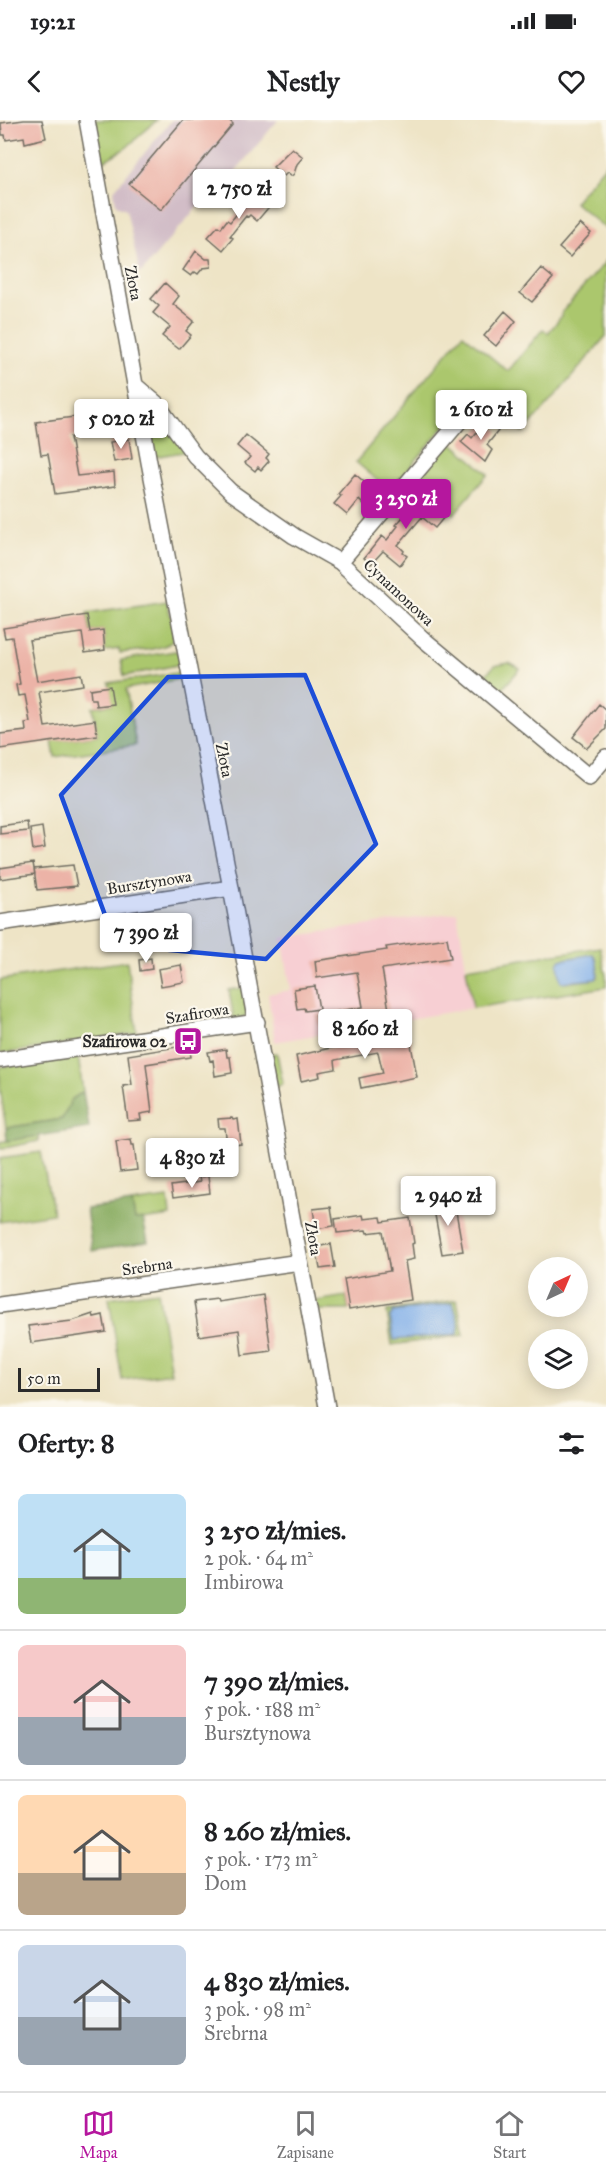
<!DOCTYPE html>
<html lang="pl">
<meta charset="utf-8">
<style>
body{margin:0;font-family:"IM FELL Great Primer",serif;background:#f2f2f2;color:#202124;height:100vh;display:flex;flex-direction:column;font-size:22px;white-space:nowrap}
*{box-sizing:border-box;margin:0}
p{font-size:20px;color:#757577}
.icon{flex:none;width:33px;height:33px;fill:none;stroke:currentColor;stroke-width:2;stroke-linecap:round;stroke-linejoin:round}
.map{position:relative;height:1287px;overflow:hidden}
.sheet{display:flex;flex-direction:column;background:#fff;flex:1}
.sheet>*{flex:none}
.needle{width:39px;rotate:44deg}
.fabs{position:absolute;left:528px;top:1137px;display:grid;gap:12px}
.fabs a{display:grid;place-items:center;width:60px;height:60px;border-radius:50%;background:#fff;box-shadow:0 3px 15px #0003;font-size:30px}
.scale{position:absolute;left:18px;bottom:15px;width:82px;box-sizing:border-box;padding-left:6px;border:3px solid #2b2b2b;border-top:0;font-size:16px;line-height:21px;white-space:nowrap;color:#2b2b2b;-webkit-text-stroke:4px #fbf7ec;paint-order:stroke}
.price{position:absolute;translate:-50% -51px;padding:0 14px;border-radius:6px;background:#fff;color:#222;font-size:20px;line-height:39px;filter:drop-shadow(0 2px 3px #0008)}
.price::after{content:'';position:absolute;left:50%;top:36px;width:18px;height:14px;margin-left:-9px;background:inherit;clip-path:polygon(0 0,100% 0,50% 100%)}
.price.on{background:#b5179e;color:#fff}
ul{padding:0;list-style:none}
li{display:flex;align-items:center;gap:18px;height:150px;padding:0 18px}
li+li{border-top:2px solid #e0e0e0}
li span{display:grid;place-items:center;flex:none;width:168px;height:120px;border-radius:9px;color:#555}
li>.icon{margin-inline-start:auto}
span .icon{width:72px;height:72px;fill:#fffc;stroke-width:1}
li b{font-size:26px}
h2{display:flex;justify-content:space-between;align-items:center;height:72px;padding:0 18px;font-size:26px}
.status{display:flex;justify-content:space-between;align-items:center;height:42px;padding:0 30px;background:#fff;direction:ltr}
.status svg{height:16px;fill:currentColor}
header{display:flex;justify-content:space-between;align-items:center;height:78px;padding:0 18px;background:#fff;font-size:27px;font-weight:700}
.menu{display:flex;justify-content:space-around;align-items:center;height:84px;border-top:2px solid #e0e0e0;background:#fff;font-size:16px;color:#757577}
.menu a{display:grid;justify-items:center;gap:3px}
.menu .on{color:#b5179e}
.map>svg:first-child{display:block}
.built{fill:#f7cfd3}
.industrial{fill:#d2bdc7}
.green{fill:#abc76d;stroke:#6b794c;stroke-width:1.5;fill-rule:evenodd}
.forest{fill:#88ac60;stroke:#5a6c46;stroke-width:1.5}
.water{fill:#7faee9;stroke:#556c8a;stroke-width:1.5}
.building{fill:#ecb3a7}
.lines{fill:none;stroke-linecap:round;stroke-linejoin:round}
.minor-casing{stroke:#6f6c61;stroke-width:18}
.minor{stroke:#fff;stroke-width:15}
.marked{fill:#1d4ed8;fill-opacity:0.2;stroke:#1d4ed8;stroke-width:4.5;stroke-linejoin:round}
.labels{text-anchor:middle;stroke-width:4.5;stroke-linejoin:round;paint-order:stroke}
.street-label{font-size:16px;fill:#2b2b2b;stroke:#fbf7ec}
.poi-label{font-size:16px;font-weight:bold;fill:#2b2b2b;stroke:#fbf7ec;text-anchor:end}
</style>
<div class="status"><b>19:21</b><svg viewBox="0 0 49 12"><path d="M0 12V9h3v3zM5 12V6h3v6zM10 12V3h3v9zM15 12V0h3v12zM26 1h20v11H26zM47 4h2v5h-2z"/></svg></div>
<header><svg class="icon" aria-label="back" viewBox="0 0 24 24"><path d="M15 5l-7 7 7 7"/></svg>Nestly<svg class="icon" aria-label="heart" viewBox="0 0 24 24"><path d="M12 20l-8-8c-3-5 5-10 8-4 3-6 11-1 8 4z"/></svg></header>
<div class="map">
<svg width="606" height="1287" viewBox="0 0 606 1287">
<rect width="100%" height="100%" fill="#fbf7ec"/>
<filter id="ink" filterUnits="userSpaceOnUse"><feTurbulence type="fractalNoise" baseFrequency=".0167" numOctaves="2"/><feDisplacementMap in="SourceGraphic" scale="12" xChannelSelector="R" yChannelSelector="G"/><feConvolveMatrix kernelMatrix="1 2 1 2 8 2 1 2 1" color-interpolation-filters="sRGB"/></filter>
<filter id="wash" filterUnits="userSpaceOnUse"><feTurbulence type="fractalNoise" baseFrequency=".008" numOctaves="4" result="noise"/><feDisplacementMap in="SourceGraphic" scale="24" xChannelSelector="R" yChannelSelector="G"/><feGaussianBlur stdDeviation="1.35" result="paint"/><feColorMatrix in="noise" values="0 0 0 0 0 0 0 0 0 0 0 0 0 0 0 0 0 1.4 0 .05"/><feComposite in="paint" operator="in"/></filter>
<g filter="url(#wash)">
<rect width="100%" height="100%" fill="#eee4c6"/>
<!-- built -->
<path class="built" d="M457,792L473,888L275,922L268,874L291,870L282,818Z"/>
<!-- industrial -->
<path class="industrial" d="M172,0H278L219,71L210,72L140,154L126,89L116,85L114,70Z"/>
<!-- green -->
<path class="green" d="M91,0H157L126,28L102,42Z
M606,44V109L574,82Z
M606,141V216L548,285L523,312L471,269L457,285L458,290L390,371L356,342L463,214L508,251L543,209L548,213L561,197L562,192Z
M148,282L189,331L154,337L144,283Z
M449,320L488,354L454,394L415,362Z
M167,481C169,492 176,508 173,519C170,530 131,531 120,533L119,529L105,531L103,510L90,512L87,493Z
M175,531L179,533L181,542L177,545L124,556L121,540Z
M509,543L520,549L497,575L480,561L494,546Z
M183,552L185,558L126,569L136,625L55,637L52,621L97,615L93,587L112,584L109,563Z
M600,827L606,856V867L473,888L466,848ZM593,834L595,838L598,857L596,859L566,863L560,840Z
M127,841L137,913L0,934V860Z
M244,868L248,893L244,897L234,901L229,870Z
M277,933L283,963L277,967L275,966L268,934Z
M78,936L83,972L72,979L62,999L6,1008L0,968V947Z
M38,1016L39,1021L0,1029V1022Z
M41,1032L53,1094L0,1102V1038Z
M168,1078L170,1096L135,1101L132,1083Z
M158,1171L171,1253L122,1260L109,1178Z
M346,1176L349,1190H317L316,1181Z
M457,1180L464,1215L392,1225L387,1191Z"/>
<!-- forest -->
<path class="forest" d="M83,972L89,1008L7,1021L6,1008L62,999L72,979Z
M132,1083L135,1100L143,1099L148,1122L92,1131L86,1089Z"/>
<!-- water -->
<path class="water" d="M593,834C597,840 600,854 596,859L561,862L558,844L560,840Z
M453,1183L459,1205L458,1214L394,1220L390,1197L393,1192Z"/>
<g id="blocks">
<!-- building -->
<path class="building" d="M24,0H42L46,18L25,23L24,17L6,20L5,15H2L1,3Z
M183,0H229L233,4L161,90L129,64Z
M292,28L303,37L297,44L294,54L291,56L287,53L284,56L273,47Z
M249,73L256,79L259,75L266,81L263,85L268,88L257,101L250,95L248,97L246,96L230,116L233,118L223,130L208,117L218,106L221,108L227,100L230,102L246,83L243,80Z
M580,104L591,113L570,137L559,128Z
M196,131L206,139H210L211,147L203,148L198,154L195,152L191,156L183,150Z
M541,148L553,158L532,182L520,173Z
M165,163L179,176L173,184L194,201L186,211L191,215L179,229L162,216L170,207L153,193L159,186L151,179Z
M505,191L516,201L496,226L484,216Z
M112,292L114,310L70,317L77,356L114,352L115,366L55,374L48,334L41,335L36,302Z
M486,301L498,311L487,325L492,330L485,342L461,322L468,314L472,318Z
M246,315L269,334L266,338L269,341L261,350L258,347L255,351L245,343L250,337L237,326Z
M129,319L132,339L114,342L110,322Z
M355,354L369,366L367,368L374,374L365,386L359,380L347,395L334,384L341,376L338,374Z
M418,373L445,396L435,408L422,397L398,425L404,431L403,433L407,436L400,445L383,431L371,444L364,438L382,416L387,420L398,406L396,405L416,382L413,380Z
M87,495L90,512L103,510L105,530L85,533L82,513L29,520L37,561L81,554L83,565L39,572L45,607L95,600L97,615L0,629V614L26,611L25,603L30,602L25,575L18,576L16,565L20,564L12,517L5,518L3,508Z
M110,566L113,584L96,586L95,579H91L90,569Z
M599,584L606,590V609L587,628L573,617Z
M27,702L28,711L0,714V706Z
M42,707L45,728L33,730L30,709Z
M33,743L35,754L0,759V748Z
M73,745L77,766L37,770L34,749Z
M447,818L451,838L382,849L389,890L366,893V898L318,906L316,895L363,887L357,852L317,858L315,841L387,830L386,827Z
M151,838L152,849L140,851L139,840Z
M181,845L184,862L161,866L158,849Z
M315,866L319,889L305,891L304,888L297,889L294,869Z
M399,912L400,920L410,919L417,957L361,968L359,958L383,953L378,932L335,940L336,949L319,952L320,957L301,961L296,936Z
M189,925L191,937L146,944L152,992L140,994L141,1000L128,1001L123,966L132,965L128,935Z
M226,929L227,937H230L232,953L215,956L213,940L210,941L208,932Z
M232,998L233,1000L238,999L241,1024L227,1026L225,1008H219L218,999Z
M131,1019L132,1025H134L137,1050L120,1052L116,1021Z
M208,1056L210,1073L173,1078L171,1066L200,1062L199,1057Z
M454,1080L463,1131L442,1134L433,1084Z
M331,1087L334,1106L316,1109L313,1089Z
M363,1095L364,1099L381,1097L382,1102L410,1098L414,1123L412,1124L414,1139L405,1141L411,1180L349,1190L344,1159L390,1151L383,1111L367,1113L366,1110L337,1113L335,1099Z
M331,1124L335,1147L320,1149L316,1127Z
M263,1175L271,1231L242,1235L239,1210L199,1216L194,1182L217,1179L218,1182Z
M93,1194L94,1197L103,1195L106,1212L31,1223L28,1206L72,1201Z"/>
</g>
</g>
<g filter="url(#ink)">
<use href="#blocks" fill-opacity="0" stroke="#6f6c61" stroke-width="1.5"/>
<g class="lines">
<!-- minor casing -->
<g class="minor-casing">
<path id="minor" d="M87,0L149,342L231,768L327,1287
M136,266L156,283L195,336L231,372L294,416L340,442L422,518L589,657L606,637
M340,442L475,283
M0,803L231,768
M0,940L257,902
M0,1185L300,1142"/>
</g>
<!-- minor -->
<use href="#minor" class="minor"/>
</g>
</g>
<!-- marked area -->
<path class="marked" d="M305,555L376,724L266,839L116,825L61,675L168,557Z"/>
<!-- icons -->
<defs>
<g id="bus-square" transform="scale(1.5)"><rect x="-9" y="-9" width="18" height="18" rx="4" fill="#b5179e" stroke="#fbf7ec"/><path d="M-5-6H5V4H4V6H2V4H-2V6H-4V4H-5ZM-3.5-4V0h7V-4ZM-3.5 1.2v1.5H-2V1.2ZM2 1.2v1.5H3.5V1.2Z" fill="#fff"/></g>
</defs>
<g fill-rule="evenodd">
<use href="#bus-square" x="188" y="921"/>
</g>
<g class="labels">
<!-- street labels -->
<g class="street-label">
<text transform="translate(134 163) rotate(79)" y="6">Złota</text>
<text transform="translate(399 472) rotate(43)" y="6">Cynamonowa</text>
<text transform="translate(225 640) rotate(79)" y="6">Złota</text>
<text transform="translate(149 762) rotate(-9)" y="6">Bursztynowa</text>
<text transform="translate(197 893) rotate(-9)" y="6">Szafirowa</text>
<text transform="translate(314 1118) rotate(80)" y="6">Złota</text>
<text transform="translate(147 1146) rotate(-8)" y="6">Srebrna</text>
</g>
<!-- poi labels -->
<g class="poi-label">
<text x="167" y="927">Szafirowa 02</text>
</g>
</g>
</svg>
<div class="fabs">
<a><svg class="needle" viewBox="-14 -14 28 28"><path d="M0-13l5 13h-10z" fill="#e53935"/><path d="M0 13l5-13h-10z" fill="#757577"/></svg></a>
<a><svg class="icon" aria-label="layers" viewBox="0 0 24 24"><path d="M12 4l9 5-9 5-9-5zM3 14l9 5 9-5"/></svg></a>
</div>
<div class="scale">50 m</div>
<b class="price" style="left:239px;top:100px">2 750 zł</b>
<b class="price" style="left:481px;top:321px">2 610 zł</b>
<b class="price" style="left:121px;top:330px">5 020 zł</b>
<b class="price on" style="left:406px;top:410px">3 250 zł</b>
<b class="price" style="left:146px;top:844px">7 390 zł</b>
<b class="price" style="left:365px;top:940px">8 260 zł</b>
<b class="price" style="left:192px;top:1069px">4 830 zł</b>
<b class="price" style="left:448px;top:1107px">2 940 zł</b>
</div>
<section class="sheet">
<h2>Oferty: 8<svg class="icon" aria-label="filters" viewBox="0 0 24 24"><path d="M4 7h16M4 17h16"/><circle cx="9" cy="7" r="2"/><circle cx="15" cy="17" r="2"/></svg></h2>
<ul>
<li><span style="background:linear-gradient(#bfe0f5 70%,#8fb573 0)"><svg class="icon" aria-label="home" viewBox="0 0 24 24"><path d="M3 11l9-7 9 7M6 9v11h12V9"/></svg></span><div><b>3 250 zł/mies.</b><p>2 pok. · 64 m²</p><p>Imbirowa</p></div></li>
<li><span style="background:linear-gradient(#f6c9c9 60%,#9aa5b1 0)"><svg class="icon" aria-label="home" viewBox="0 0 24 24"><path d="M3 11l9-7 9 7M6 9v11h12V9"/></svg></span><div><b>7 390 zł/mies.</b><p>5 pok. · 188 m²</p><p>Bursztynowa</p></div></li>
<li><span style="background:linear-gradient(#ffd9b3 65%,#b9a48a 0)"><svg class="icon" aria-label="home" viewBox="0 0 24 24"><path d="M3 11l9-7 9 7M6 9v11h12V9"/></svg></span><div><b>8 260 zł/mies.</b><p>5 pok. · 173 m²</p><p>Dom</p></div></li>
<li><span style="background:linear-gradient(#c9d6e8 60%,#9aa5b1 0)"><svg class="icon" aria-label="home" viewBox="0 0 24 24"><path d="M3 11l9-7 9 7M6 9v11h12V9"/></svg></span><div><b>4 830 zł/mies.</b><p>3 pok. · 98 m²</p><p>Srebrna</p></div></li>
</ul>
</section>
<nav class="menu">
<a class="on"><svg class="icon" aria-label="map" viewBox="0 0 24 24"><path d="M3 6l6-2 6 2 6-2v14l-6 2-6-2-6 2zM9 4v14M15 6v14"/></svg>Mapa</a>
<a><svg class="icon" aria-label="saved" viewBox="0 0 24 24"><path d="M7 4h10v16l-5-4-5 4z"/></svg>Zapisane</a>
<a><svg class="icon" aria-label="home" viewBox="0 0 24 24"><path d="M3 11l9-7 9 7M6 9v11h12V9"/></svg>Start</a>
</nav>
